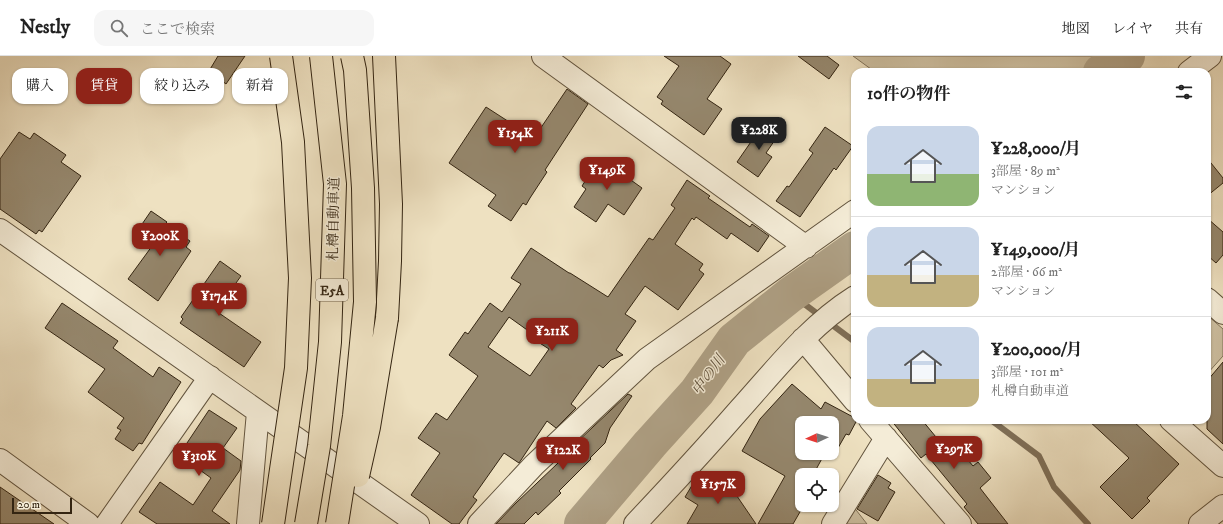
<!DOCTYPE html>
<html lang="ja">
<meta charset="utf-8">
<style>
body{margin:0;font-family:"IM FELL DW Pica","Noto Serif JP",serif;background:#f6f6f6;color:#222;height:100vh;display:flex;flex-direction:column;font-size:15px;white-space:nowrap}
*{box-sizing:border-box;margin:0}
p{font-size:13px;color:#767676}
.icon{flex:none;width:22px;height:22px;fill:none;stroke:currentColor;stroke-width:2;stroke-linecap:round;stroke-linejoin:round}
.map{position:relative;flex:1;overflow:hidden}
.sheet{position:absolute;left:851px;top:12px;width:360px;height:356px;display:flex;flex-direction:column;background:#fff;border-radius:12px;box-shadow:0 1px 3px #0004}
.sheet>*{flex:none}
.banner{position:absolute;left:12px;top:12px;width:380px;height:36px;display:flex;gap:8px}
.needle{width:26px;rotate:267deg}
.fabs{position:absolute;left:795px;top:360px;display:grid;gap:8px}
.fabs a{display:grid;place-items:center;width:44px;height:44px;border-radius:8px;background:#fff;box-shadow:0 1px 3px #0004;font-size:20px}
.scale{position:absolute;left:12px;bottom:10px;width:60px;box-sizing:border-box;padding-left:4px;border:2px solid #342512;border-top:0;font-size:11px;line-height:14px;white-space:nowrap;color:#342512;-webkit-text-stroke:3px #f4ecd7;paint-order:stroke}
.price{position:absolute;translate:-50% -34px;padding:0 9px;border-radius:8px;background:#8f2418;color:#fff;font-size:13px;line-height:26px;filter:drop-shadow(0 1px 2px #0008)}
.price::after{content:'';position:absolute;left:50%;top:24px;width:12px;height:9px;margin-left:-6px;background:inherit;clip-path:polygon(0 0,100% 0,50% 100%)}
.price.on{background:#222;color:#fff}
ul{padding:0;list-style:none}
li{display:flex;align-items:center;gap:12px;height:100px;padding:0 16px}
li+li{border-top:1px solid #e0e0e0}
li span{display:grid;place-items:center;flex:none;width:112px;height:80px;border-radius:12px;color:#555}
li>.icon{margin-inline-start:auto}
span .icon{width:48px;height:48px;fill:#fffc;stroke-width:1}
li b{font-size:17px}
h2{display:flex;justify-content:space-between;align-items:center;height:48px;padding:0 16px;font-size:17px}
.chip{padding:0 14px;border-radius:12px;background:#fff;box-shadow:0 1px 3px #0004;font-size:14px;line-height:36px}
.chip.on{background:#8f2418;color:#fff}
header{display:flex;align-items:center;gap:24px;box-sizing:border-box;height:56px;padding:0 20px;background:#fff;border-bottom:1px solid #e0e0e0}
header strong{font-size:19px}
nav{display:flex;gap:22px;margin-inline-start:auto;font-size:14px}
.search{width:280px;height:36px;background:#f6f6f6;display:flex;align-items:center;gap:10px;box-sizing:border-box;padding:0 14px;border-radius:12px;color:#767676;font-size:15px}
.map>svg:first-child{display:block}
.green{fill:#cec1a3;stroke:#81735a}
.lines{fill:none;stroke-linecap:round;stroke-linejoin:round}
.stream{stroke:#7e6f58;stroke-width:6}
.river{stroke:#afa186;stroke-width:36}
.building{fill:#95876d;stroke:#342512;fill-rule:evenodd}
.street-casing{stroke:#62543e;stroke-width:24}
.highway-casing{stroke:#342512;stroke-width:24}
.street{stroke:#f4ecd7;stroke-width:22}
.highway{stroke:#eee1c1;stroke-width:22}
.highway-bridge-casing{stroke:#342512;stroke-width:24;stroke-linecap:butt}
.highway-bridge{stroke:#eee1c1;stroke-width:22}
.labels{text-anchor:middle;stroke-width:3;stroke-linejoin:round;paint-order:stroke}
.shield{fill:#f4ecd7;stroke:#6e614d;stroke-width:1}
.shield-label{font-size:13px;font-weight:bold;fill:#342512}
.street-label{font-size:14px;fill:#342512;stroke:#f4ecd7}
.water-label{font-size:15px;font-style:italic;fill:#5f503b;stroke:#f4ecd7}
</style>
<header>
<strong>Nestly</strong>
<div class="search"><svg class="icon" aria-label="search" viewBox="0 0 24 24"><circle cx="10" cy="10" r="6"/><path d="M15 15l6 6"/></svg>ここで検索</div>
<nav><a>地図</a><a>レイヤ</a><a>共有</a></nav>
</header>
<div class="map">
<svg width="1223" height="468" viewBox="0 0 1223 468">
<rect width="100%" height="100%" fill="#eee1c1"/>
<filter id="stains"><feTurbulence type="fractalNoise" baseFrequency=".005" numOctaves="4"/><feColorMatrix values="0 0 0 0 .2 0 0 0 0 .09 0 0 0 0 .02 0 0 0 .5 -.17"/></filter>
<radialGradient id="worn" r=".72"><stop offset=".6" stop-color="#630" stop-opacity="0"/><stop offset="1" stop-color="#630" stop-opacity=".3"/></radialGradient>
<!-- green -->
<path class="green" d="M853,0H1102L1079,16H875Z
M1207,259L1223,273V300L1207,318Z
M853,450L867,468H842Z"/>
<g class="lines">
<!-- stream -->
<path class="stream" d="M790,239L807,250L855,286
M991,364L1039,400L1054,431L1088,468"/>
<!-- river -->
<path class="river" d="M1101,16L1127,0
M582,468L650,388L697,336L734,284L790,239L855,193"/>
</g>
<!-- building -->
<path class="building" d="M218,0H245L226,28L209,15Z
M664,0H720L731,8L707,43L722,53L704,79L661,48L663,45L657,41L679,10Z
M798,0H827L839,9L829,23Z
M567,33L588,48L545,114L547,116L530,142L526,149L523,147L511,165L488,150L496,139L449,107L486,51L534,82Z
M764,67L779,78L766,97L772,101L758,121L737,106Z
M825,71L853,90L836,114L834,112L800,161L776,145L787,130L789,131L813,97L809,94Z
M19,76L30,83L34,77L66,99L61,106L81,120L42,176L39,174L36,178L0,153V103Z
M600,102L642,132L624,159L608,148L596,166L574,151L586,133L582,130Z
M1207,102L1223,122V127L1207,140Z
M687,124L710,140L708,142L750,171L752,168L769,180L758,196L731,177L727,183L696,161L694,164L692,162L675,188L703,208L699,214L704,218L678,254L645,230L625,258L636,265L616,294L623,299L611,304L603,312L599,309L571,348L576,352L556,372L547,365L519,407L504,397L473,441L477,444L459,468H452L411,439L440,397L418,382L436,357L447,364L478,320L449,299L465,276L468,278L490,247L502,256L521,228L511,222L531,192L569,217H570L608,241L649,182L653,184L675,152L671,149ZM509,261L537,281L535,284L549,293L530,320L488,291Z
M151,155L167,166L165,168L190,185L186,191L191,195L158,245L128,223L155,186L138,174Z
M1207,162L1223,176V199L1216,207L1207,199Z
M220,205L241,220L216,255L261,286L244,311L180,267L183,263L181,261Z
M62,247L118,285L113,292L153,321L159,311L181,326L142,388L139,387L133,395L115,383L121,374L117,372L124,362L88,336L105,313L45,272Z
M1223,306V388L1207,373V325Z
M792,328L821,353L825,346L855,362V364H857L849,379L846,378L834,399L829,397H832V367H802V397H825L813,419H802V439L797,449H804L793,468H758L785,420L742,395L760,363Z
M628,338L632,340L610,372L605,387L590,402L591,403L559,435L561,437L538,459L536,456L524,468H496L516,447L578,388L576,387Z
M209,354L237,372L223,392L241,405L240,414L212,455L230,468H157L139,456L160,426L193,449L211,422L179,399Z
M891,364H922L945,392L953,386L973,410L978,406L991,422L980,432L1008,468H978L964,451L967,448L926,398L921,402Z
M1088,364H1132L1179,408L1147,442L1150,445L1132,463L1100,431L1129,402Z
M878,419L891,427L888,432L895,436L878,465L857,453Z
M724,421L756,468H687L698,449L685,441L694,426L706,434Z
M0,431L54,468H0Z"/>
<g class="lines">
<!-- street casing -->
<g class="street-casing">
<path id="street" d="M543,0L806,191
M1189,16L1210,0
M0,174L418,468
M1207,243L1223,257
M803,283L855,345
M870,364L960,468
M1171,364L1223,410
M0,404L88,468
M107,468L210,321
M248,468L258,356
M479,468L534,409L647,303L855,155
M635,468C671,430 706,392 740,353C776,313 809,270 855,241
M833,468L886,382
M1200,468L1223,450"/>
</g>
<!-- highway casing -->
<g class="highway-casing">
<path id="highway" d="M384,0L391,148L390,205L387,262"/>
</g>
<!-- street -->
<use href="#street" class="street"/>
<!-- highway -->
<use href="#highway" class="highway"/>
<!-- highway-bridge casing -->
<g class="highway-bridge-casing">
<path id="highway-bridge" d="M358,420L369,371L387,262
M273,468L296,312L300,222L293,86L281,0
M306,468L319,390L330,286L335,128L321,0
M337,468L354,360L365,246L363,132L355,14L352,0"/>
</g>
<!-- highway-bridge -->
<use href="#highway-bridge" class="highway-bridge"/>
</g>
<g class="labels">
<!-- shield labels -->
<rect class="shield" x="316" y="223" width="32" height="22" rx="3"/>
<g class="shield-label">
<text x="332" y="239">E5A</text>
</g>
<!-- street labels -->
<g class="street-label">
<text transform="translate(333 163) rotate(-89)" y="5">札樽自動車道</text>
</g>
<!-- water labels -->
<g class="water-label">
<text transform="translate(708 319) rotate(-54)" y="5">中の川</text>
</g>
</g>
<rect width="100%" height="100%" filter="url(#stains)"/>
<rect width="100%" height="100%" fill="url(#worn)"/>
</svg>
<div class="fabs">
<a><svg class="needle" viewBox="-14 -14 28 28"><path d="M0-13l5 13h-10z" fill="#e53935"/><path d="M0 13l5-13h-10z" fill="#767676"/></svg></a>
<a><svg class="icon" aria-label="locate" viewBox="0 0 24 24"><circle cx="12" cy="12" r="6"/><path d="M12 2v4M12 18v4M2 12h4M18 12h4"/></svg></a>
</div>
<div class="scale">20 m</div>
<b class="price on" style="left:759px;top:95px">¥228K</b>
<b class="price" style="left:515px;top:98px">¥154K</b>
<b class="price" style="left:607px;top:135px">¥149K</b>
<b class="price" style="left:160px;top:201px">¥200K</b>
<b class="price" style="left:219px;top:261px">¥174K</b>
<b class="price" style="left:552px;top:296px">¥211K</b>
<b class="price" style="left:954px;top:414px">¥297K</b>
<b class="price" style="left:563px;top:415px">¥122K</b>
<b class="price" style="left:199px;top:421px">¥310K</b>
<b class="price" style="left:718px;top:449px">¥157K</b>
<div class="banner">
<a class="chip">購入</a>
<a class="chip on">賃貸</a>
<a class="chip">絞り込み</a>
<a class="chip">新着</a>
</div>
<section class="sheet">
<h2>10件の物件<svg class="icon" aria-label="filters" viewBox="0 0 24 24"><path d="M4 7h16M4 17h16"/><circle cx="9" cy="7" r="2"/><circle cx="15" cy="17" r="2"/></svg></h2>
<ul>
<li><span style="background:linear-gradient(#c9d6e8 60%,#8fb573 0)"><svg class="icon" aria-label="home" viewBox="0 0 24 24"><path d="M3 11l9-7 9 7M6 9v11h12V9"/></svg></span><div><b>¥228,000/月</b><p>3部屋 · 89 m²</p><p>マンション</p></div></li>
<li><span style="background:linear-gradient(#c9d6e8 60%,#c2b280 0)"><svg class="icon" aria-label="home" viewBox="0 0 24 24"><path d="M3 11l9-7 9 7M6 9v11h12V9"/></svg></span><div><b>¥149,000/月</b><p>2部屋 · 66 m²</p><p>マンション</p></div></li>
<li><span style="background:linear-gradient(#c9d6e8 65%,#c2b280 0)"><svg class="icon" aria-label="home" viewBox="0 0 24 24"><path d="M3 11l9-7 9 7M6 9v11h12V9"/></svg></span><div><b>¥200,000/月</b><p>3部屋 · 101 m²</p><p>札樽自動車道</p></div></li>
</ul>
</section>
</div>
